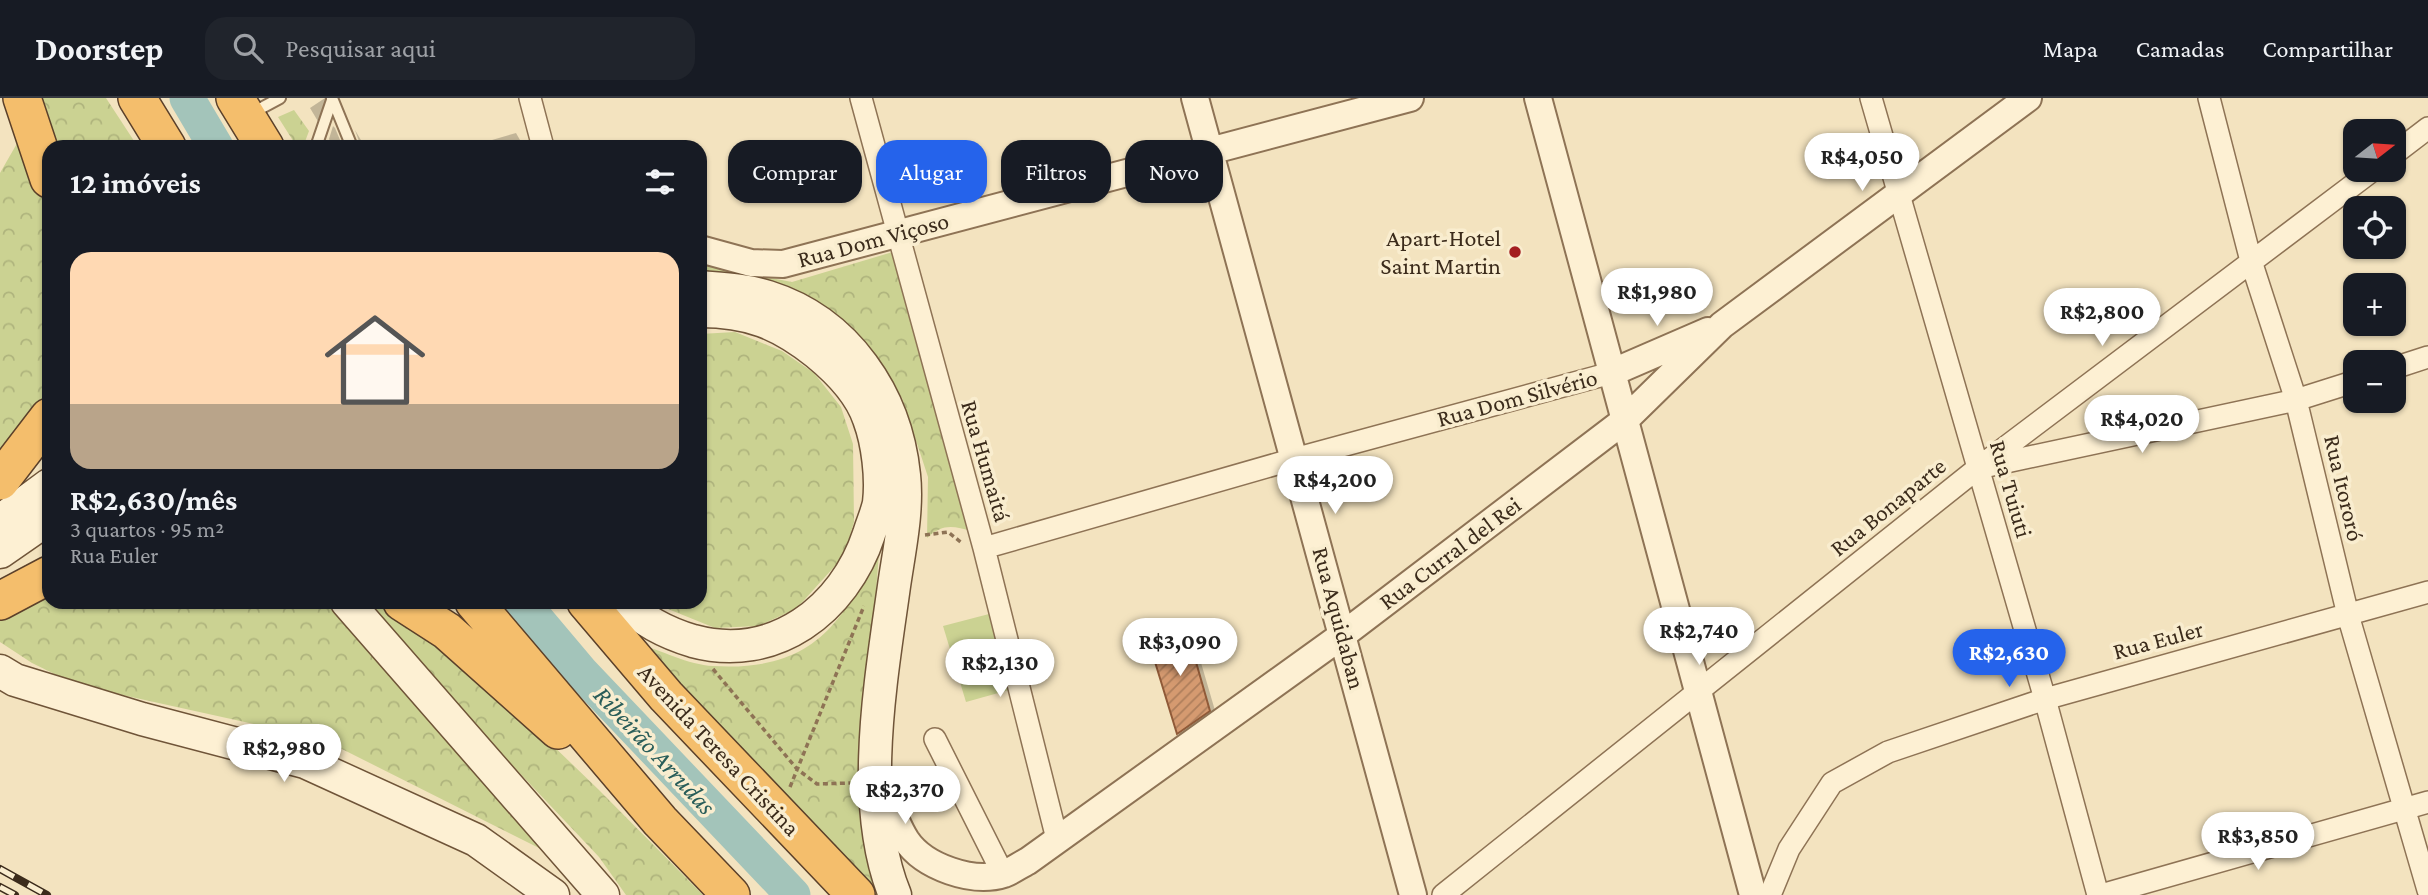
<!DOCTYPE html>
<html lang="pt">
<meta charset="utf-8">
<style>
body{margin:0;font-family:"Crimson Pro",serif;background:#20242c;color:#f1f3f6;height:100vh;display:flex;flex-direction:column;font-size:26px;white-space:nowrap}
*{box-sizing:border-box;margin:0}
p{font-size:23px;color:#9ea1a6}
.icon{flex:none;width:38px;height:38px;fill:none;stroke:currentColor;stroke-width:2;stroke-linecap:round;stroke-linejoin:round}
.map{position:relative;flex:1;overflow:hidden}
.details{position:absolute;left:42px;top:42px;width:665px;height:469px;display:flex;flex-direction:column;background:#171b24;border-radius:21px;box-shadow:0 2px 5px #0004}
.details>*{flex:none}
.hud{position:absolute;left:728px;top:42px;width:665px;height:63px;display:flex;gap:14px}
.needle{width:46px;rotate:73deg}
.controls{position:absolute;left:2343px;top:21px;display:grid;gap:14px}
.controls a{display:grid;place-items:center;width:63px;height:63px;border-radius:14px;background:#171b24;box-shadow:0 2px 5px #0004;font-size:35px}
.price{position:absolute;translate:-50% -60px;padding:0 16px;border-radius:24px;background:#fff;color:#222;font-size:23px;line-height:46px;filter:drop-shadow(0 2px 4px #0008)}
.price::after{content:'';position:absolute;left:50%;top:42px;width:21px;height:16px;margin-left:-10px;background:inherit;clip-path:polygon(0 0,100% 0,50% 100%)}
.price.on{background:#2563eb;color:#fff}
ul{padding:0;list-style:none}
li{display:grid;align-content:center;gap:14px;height:371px;padding:0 28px}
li+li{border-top:2px solid #363941}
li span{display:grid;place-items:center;height:217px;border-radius:21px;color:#555}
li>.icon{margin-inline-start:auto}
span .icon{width:126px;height:126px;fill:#fffc;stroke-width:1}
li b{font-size:30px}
h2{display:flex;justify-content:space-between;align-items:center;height:84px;padding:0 28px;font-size:30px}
.chip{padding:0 24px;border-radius:21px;background:#171b24;box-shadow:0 2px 5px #0004;font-size:24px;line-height:63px}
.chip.on{background:#2563eb;color:#fff}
header{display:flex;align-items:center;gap:42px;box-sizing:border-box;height:98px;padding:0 35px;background:#171b24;border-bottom:2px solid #363941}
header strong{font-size:33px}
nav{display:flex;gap:38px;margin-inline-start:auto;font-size:24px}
.search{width:490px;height:63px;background:#20242c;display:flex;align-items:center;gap:18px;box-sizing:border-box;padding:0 24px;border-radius:21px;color:#9ea1a6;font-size:26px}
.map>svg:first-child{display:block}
.grass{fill:#cbd292}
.forest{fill:url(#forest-crowns)}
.shadow{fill:#0003}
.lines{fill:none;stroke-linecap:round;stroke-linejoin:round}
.river{stroke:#a3c4ba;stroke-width:35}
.building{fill:url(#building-hatch);stroke:#905a38;stroke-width:2}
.service-casing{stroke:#8e7355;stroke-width:14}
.minor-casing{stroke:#8e7355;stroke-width:24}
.tertiary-casing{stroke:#8e7355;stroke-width:30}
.secondary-casing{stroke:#6f5438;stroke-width:35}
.trunk-casing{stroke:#5b402a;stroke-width:40}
.path{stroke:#8e7355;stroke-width:3.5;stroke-dasharray:5 3.5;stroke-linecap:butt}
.service{stroke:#fdf0d3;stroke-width:10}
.minor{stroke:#fdf0d3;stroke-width:21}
.tertiary{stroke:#fdf0d3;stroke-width:26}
.secondary{stroke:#fdf0d3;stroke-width:32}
.trunk{stroke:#f4be6c;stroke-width:37}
.rail-casing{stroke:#3b2b1b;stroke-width:8}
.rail{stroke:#f9edcf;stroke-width:5;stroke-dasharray:16;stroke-linecap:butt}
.poi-dot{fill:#a41e20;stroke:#f9edcf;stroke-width:2.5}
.labels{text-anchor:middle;stroke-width:7;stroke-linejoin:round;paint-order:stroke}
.poi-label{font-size:24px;fill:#3b2b1b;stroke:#f9edcf;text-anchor:end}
.street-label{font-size:24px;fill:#3b2b1b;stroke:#f9edcf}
.water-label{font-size:26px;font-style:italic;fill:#295d59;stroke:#f9edcf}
</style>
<header>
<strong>Doorstep</strong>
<div class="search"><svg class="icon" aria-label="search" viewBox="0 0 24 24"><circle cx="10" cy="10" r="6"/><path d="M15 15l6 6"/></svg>Pesquisar aqui</div>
<nav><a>Mapa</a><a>Camadas</a><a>Compartilhar</a></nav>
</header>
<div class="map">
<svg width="2428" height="797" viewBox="0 0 2428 797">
<defs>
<pattern id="forest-crowns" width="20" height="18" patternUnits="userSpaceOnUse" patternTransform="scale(1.75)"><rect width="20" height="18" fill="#cbd292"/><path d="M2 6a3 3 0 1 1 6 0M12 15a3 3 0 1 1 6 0" fill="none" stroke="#afb47d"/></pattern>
<pattern id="building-hatch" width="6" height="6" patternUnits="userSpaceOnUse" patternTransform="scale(1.75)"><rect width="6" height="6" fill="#d59a70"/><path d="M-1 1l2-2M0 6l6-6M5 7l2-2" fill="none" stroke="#ae7e5b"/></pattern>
</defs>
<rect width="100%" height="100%" fill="#f3e3bf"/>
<!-- grass -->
<path class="grass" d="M989,516L1009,592L966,604L943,528Z"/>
<!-- forest -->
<path class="forest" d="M35,0H106L138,49H52Z
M294,12L309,33L303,49H297L278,19Z
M23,35L49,109V302L0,370V75Z
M896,153L972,433C953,428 943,425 927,440L928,379L902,300L858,248L700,192V166L792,184Z
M735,234L782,253L814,275L841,309L853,346L854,424L844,458L796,511L758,528L715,530L668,511L662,504H700V236Z
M880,441L867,613L868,763L876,794L869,796L637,545C660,552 689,567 713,568C812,574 847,525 880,441Z
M49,497V504H334L549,755L322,641L77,587L32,565L0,544V521Z
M369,504H380L442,541L598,691L703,797H626L599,759L495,649Z"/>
<!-- shadow -->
<path class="shadow" d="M325,0L326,3L319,25L310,10Z
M333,28L335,30L343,49H333L329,41Z
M355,32L365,49H361Z
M516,35L524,49H468Z
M1185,531L1197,551L1221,633L1190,655L1179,636L1150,542Z"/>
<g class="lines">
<!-- river -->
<path class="river" d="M187,0L216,49
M522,504L581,574L793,797"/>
</g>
<!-- building -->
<path class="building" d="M1186,529L1210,613L1177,636L1148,541Z"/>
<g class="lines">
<!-- service casing -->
<g class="service-casing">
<path id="service" d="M332,0L352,49
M252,15L280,0
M316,49L332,2"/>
</g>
<!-- minor casing -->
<g class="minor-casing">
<path id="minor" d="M530,0L543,49
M861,0L984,450L1057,741
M1871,0L2045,601L2098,797
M2209,0L2251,163L2296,302L2348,517L2428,792
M2394,56L2428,30
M2394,270L2428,259
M1983,369L2296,302L2356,283
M984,450L1294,361L1611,275
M935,641L1003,776
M1443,797L1978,370L2373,72
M1770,797L1789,751L1832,685L1888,654L2045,601L2428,494
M2101,797L2428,704"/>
</g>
<!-- tertiary casing -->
<g class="tertiary-casing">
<path id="tertiary" d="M1195,0L1413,797
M1538,0L1753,797
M700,151L751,165L783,166L1410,0
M1611,275L1708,233
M881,682C888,702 894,723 906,742C924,769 973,786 1004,776C1012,773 1020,767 1028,763L1344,536L1625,322L1722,227L2028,0"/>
</g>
<!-- secondary casing -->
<g class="secondary-casing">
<path id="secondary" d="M700,189C722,191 747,192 768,199C847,224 896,297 904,377C908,413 899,453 894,488C881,582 858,707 895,797
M0,423L49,387
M0,454L49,420
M347,504L603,797
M624,504C644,524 666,535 693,543C774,565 844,512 869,436C872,426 877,415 879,405C882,380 878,345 869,321C860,294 839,273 817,255C779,225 749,213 700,213
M0,573L15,582L142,621L305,664L476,742L553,797"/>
</g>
<!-- trunk casing -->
<g class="trunk-casing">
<path id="trunk" d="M22,0L49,81
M137,0L167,49
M235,0L265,49
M0,383L49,319
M0,503L49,477
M402,504L447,533L558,632
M474,504L660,723L731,797
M586,504L666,598L856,797"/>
</g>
<!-- path -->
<path class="path" d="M925,437L948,434L962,445
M713,571L797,671L817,686L850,685
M790,689L864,508"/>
<!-- service -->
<use href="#service" class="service"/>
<!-- minor -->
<use href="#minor" class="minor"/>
<!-- tertiary -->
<use href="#tertiary" class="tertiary"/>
<!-- secondary -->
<use href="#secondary" class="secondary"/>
<!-- trunk -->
<use href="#trunk" class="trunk"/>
<!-- rail casing -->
<g class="rail-casing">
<path id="rail" d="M0,771L47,797
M0,789L15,797"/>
</g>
<!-- rail -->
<use href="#rail" class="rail"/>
</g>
<!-- markers -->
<circle class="poi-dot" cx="1515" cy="154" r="7"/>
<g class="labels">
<!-- poi labels -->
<g class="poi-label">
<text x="1501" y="148">Apart-Hotel<tspan x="1501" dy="28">Saint Martin</tspan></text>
</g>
<!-- street labels -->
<g class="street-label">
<text transform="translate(873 142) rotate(-15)" y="8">Rua Dom Viçoso</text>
<text transform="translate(1517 300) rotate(-15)" y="8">Rua Dom Silvério</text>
<text transform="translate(986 363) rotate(74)" y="8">Rua Humaitá</text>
<text transform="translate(2344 390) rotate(77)" y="8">Rua Itororó</text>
<text transform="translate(2011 391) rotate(74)" y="8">Rua Tuiuti</text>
<text transform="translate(1888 409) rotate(-39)" y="8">Rua Bonaparte</text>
<text transform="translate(1450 455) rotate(-37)" y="8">Rua Curral del Rei</text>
<text transform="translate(1339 520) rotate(75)" y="8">Rua Aquidaban</text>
<text transform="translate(2158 542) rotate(-15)" y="8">Rua Euler</text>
<text transform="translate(719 652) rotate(47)" y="8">Avenida Teresa Cristina</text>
</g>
<!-- water labels -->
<g class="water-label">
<text transform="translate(655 652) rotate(47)" y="9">Ribeirão Arrudas</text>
</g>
</g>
</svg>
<div class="controls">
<a><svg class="needle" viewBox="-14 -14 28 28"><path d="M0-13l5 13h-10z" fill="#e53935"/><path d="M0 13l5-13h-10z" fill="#9ea1a6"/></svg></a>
<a><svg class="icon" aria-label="locate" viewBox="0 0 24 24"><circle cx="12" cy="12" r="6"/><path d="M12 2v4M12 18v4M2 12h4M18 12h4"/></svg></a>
<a>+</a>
<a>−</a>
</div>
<b class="price" style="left:1862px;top:95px">R$4,050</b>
<b class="price" style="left:1657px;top:230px">R$1,980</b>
<b class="price" style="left:2102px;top:250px">R$2,800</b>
<b class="price" style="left:2142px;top:357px">R$4,020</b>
<b class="price" style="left:1335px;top:418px">R$4,200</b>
<b class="price" style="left:1699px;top:569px">R$2,740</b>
<b class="price" style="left:1180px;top:580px">R$3,090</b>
<b class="price on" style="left:2009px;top:591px">R$2,630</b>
<b class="price" style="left:1000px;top:601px">R$2,130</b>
<b class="price" style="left:284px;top:686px">R$2,980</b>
<b class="price" style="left:905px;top:728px">R$2,370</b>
<b class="price" style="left:2258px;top:774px">R$3,850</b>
<div class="hud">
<a class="chip">Comprar</a>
<a class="chip on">Alugar</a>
<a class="chip">Filtros</a>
<a class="chip">Novo</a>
</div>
<section class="details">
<h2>12 imóveis<svg class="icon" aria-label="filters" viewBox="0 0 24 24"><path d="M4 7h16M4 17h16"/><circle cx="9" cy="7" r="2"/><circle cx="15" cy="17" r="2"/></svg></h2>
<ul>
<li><span style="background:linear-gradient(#ffd9b3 70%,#b9a48a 0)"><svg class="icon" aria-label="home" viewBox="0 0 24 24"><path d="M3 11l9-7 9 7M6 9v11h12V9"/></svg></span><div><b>R$2,630/mês</b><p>3 quartos · 95 m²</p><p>Rua Euler</p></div></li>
</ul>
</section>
</div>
